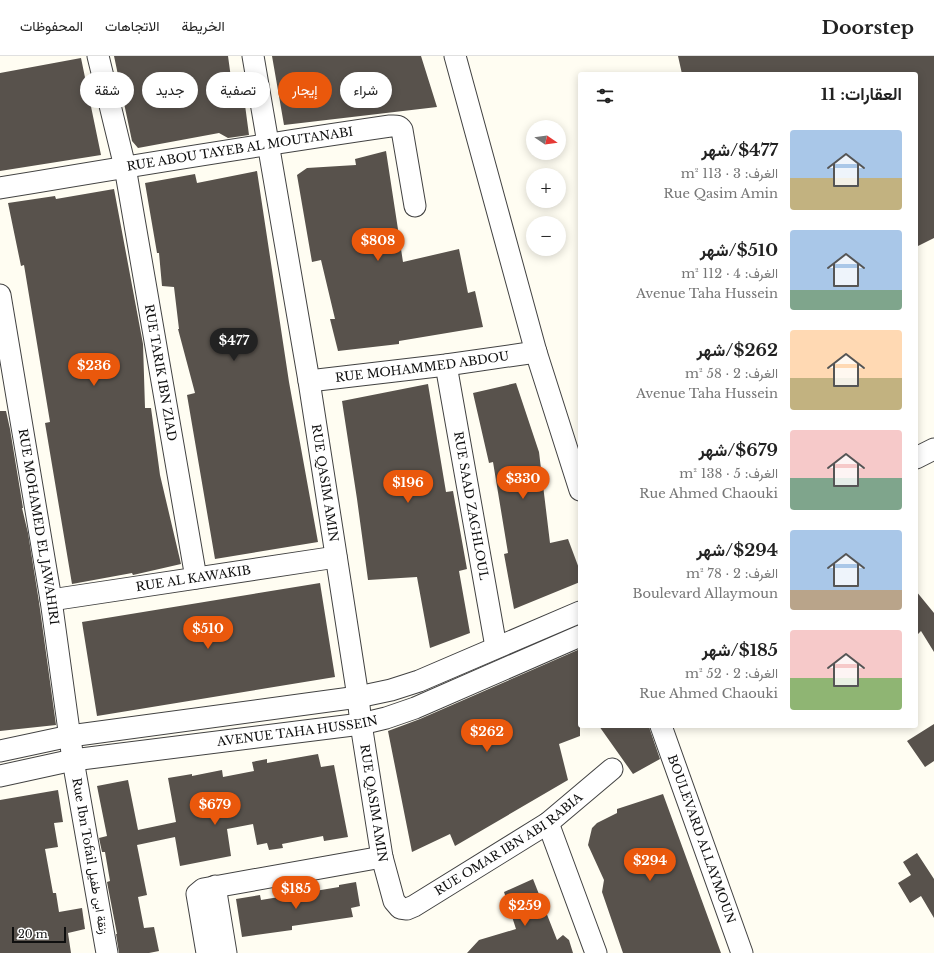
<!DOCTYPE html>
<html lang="ar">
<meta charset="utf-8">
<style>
body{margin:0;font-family:"Libre Baskerville",Vazirmatn,serif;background:#f6f6f6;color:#222;direction:rtl;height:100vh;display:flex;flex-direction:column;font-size:15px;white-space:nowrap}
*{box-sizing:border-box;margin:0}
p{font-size:13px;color:#767676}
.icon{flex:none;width:22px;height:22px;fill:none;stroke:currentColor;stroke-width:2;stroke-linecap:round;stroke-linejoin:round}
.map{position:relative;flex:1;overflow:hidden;direction:ltr}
.side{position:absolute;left:578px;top:16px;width:340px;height:656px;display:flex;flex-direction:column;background:#fff;border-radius:4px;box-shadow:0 2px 10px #0003;direction:rtl}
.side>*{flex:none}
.hud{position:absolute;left:12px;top:16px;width:380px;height:36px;direction:rtl;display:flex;gap:8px}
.needle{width:26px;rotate:103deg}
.buttons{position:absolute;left:526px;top:64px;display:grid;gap:8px}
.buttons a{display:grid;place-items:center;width:40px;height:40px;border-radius:50%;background:#fff;box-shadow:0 2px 10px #0003;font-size:20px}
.scale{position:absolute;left:12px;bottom:10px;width:54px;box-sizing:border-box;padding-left:4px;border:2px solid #0f0f0f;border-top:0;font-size:11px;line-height:14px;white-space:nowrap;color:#0f0f0f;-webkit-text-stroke:3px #fff;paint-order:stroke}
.price{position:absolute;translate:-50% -34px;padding:0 9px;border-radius:14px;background:#ea580c;color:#fff;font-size:13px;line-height:26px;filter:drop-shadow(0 1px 2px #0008)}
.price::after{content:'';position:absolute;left:50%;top:24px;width:12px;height:9px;margin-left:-6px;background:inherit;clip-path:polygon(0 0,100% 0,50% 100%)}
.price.current{background:#222;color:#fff}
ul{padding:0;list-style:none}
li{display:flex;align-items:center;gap:12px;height:100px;padding:0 16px}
li span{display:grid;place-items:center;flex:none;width:112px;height:80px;border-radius:4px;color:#555}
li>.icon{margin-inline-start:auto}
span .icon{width:48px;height:48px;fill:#fffc;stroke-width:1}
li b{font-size:17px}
h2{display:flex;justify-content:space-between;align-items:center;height:48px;padding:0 16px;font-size:17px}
.pill{padding:0 14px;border-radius:18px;background:#fff;box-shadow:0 2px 10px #0003;font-size:14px;line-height:36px}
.pill.current{background:#ea580c;color:#fff}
header{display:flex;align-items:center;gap:24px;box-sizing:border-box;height:56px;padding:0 20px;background:#fff;border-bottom:1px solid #e0e0e0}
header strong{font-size:19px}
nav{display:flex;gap:22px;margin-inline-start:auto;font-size:14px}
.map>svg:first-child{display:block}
.building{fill:#58524c}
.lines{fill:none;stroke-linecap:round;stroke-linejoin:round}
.minor-casing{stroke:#424242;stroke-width:23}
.minor{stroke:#fff;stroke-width:21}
.labels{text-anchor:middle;stroke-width:4;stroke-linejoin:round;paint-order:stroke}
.street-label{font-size:12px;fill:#0f0f0f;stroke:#fff}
</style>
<header>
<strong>Doorstep</strong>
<nav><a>الخريطة</a><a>الاتجاهات</a><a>المحفوظات</a></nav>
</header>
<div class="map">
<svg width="934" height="897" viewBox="0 0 934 897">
<rect width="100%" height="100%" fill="#fffdf2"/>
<!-- building -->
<path class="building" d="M114,0H228L234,44L245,49L249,79L228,82L219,77L138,92L132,85Z
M272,0H421L437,51L284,69Z
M678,0H934V182L916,191V18H682Z
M81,2L101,99L0,115V17Z
M386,95L403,206L459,193L468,237L475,235L483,271L399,285V288L338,295L330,263H335L321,204L312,206L297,119L307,112L356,109L355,103Z
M257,115L289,326L318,486L215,503L187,339L195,337L178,273H179L174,231L162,230L159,197H157L145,127L195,118L197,127Z
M114,133L143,288L145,352H151L160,419L181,508L133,519L132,517L72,528L45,367L50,366L24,209L21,210L8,147L55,140L56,143Z
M516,327L539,396L550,487L568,483L580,515V526L514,553L504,498L508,497L493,406L489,407L473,337Z
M428,328L446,436L453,435L467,513L459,515L470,577L430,592L417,521L368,524L357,443L342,345Z
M0,355H6L10,373L23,452H22L28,477L39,546L56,669L0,675Z
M320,527L335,621L97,660L82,566Z
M916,535L934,557V596L921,575L916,580Z
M580,593V680L559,688L568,724L455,790L450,778L412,796L388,675L420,663Z
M934,668V705L925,711L907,685Z
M599,670H649L650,674L660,703L633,718Z
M318,698L321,711L334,709L348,781L324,785L323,780L282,788L283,792L269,794L267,787L257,789L253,768L227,773L231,800L180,810L175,781L137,789L147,839L138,841L144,872L154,871L159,895L149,897H119L116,878H117L107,826L110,825L105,796H102L99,782L107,780L97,730L128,724L138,774L176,766L168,722L192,718V720L222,714L223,721L254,715L252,706L267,703V707Z
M58,734L63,766L54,767L58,791L45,793L53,837H56L59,856L82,852L85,873L68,877L71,897H0V744Z
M663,738L721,897H623L602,836L604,824L588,789L592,772L597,767L617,757V753Z
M917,797L934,823V862L921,840L910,847L898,827L911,819L903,806Z
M533,823L557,884L563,879L569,884L573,897H467L479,884L516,873L504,836Z
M356,826L360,850L351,852L353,861L292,870V874L242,881L236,843L260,839L261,844L339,831V829Z"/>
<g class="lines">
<!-- minor casing -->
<g class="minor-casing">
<g id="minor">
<path id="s1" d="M98,0L125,111L196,522"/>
<path id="s2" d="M253,0L309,325L358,641L361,668L382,801L394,845L400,852L407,853L414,850L548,767L612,713"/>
<path d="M455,0L536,296L580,434"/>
<path id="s3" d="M0,132C130,110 260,89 390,70C395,70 399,69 402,74L415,150"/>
<path id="s4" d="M0,239L51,544L73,704L107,897"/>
<path id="s5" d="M446,309L496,591"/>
<path id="s6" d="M309,325L446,309L536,296"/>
<path d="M916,402L934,393"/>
<path id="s7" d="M51,544L336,501"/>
<path id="s8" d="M661,670L742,897"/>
<path d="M0,695L70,680L358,641L391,634L419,625L580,556"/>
<path id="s9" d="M0,720L73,704L361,668L386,662L415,652L580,580"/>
<path d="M548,767L596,897"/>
<path d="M215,830L226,897"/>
<path d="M207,897L197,838L203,833L382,801"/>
</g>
</g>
<!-- minor -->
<use href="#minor" class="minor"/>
</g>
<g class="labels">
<!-- street labels -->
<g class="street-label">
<text dy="4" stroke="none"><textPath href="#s3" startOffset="243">RUE ABOU TAYEB AL MOUTANABI</textPath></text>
<text dy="4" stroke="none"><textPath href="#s6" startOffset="114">RUE MOHAMMED ABDOU</textPath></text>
<text dy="4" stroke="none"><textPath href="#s1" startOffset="323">RUE TARIK IBN ZIAD</textPath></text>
<text dy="4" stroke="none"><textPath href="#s2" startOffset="433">RUE QASIM AMIN</textPath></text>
<text dy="4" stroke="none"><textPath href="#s5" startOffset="143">RUE SAAD ZAGHLOUL</textPath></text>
<text dy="4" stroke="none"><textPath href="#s4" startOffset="235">RUE MOHAMED EL JAWAHIRI</textPath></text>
<text dy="4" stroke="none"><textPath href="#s7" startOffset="144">RUE AL KAWAKIB</textPath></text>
<text dy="4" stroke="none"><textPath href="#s9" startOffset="301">AVENUE TAHA HUSSEIN</textPath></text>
<text dy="4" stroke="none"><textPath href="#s2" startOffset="757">RUE QASIM AMIN</textPath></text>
<text dy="4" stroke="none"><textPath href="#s8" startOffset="120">BOULEVARD ALLAYMOUN</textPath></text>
<text dy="4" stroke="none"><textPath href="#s2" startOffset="994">RUE OMAR IBN ABI RABIA</textPath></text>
<text transform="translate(90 800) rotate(80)" y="4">Rue Ibn Tofail زنقة ابن طفيل</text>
</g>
</g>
</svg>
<div class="buttons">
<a><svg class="needle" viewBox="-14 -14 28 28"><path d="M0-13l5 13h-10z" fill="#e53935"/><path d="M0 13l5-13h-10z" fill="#767676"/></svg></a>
<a>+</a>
<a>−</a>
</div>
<div class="scale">20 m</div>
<b class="price" style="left:378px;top:206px">$808</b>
<b class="price current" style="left:234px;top:306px">$477</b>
<b class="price" style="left:94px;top:331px">$236</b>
<b class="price" style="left:523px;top:444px">$330</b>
<b class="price" style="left:408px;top:448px">$196</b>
<b class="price" style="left:208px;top:594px">$510</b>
<b class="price" style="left:487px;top:697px">$262</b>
<b class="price" style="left:215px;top:770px">$679</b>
<b class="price" style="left:650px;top:826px">$294</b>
<b class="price" style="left:296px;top:854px">$185</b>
<b class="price" style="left:525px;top:871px">$259</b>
<div class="hud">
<a class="pill">شراء</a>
<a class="pill current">إيجار</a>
<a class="pill">تصفية</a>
<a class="pill">جديد</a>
<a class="pill">شقة</a>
</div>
<section class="side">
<h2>العقارات: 11<svg class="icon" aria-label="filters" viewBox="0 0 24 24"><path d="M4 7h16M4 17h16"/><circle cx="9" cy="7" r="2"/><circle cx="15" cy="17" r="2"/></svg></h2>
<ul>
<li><span style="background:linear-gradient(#a9c7e8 60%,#c2b280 0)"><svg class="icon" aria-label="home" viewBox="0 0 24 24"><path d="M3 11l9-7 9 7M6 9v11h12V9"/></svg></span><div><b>$477/شهر</b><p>الغرف: 3 · 113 m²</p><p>Rue Qasim Amin</p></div></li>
<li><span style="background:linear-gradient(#a9c7e8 75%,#7fa58c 0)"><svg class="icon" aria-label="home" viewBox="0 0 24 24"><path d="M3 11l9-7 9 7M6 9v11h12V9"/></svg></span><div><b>$510/شهر</b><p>الغرف: 4 · 112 m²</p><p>Avenue Taha Hussein</p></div></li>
<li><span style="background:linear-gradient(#ffd9b3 60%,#c2b280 0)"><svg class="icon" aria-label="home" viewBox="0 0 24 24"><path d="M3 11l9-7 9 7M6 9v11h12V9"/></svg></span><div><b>$262/شهر</b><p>الغرف: 2 · 58 m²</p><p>Avenue Taha Hussein</p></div></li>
<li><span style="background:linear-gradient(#f6c9c9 60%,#7fa58c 0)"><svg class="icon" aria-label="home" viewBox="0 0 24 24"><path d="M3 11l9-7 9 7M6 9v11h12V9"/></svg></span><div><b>$679/شهر</b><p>الغرف: 5 · 138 m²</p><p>Rue Ahmed Chaouki</p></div></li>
<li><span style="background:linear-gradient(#a9c7e8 75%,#b9a48a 0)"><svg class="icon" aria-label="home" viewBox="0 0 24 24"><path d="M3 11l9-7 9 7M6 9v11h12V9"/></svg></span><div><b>$294/شهر</b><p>الغرف: 2 · 78 m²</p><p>Boulevard Allaymoun</p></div></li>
<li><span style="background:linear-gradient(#f6c9c9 60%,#8fb573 0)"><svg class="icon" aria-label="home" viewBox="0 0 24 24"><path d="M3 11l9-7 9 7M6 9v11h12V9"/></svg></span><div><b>$185/شهر</b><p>الغرف: 2 · 52 m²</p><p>Rue Ahmed Chaouki</p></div></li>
</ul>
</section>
</div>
